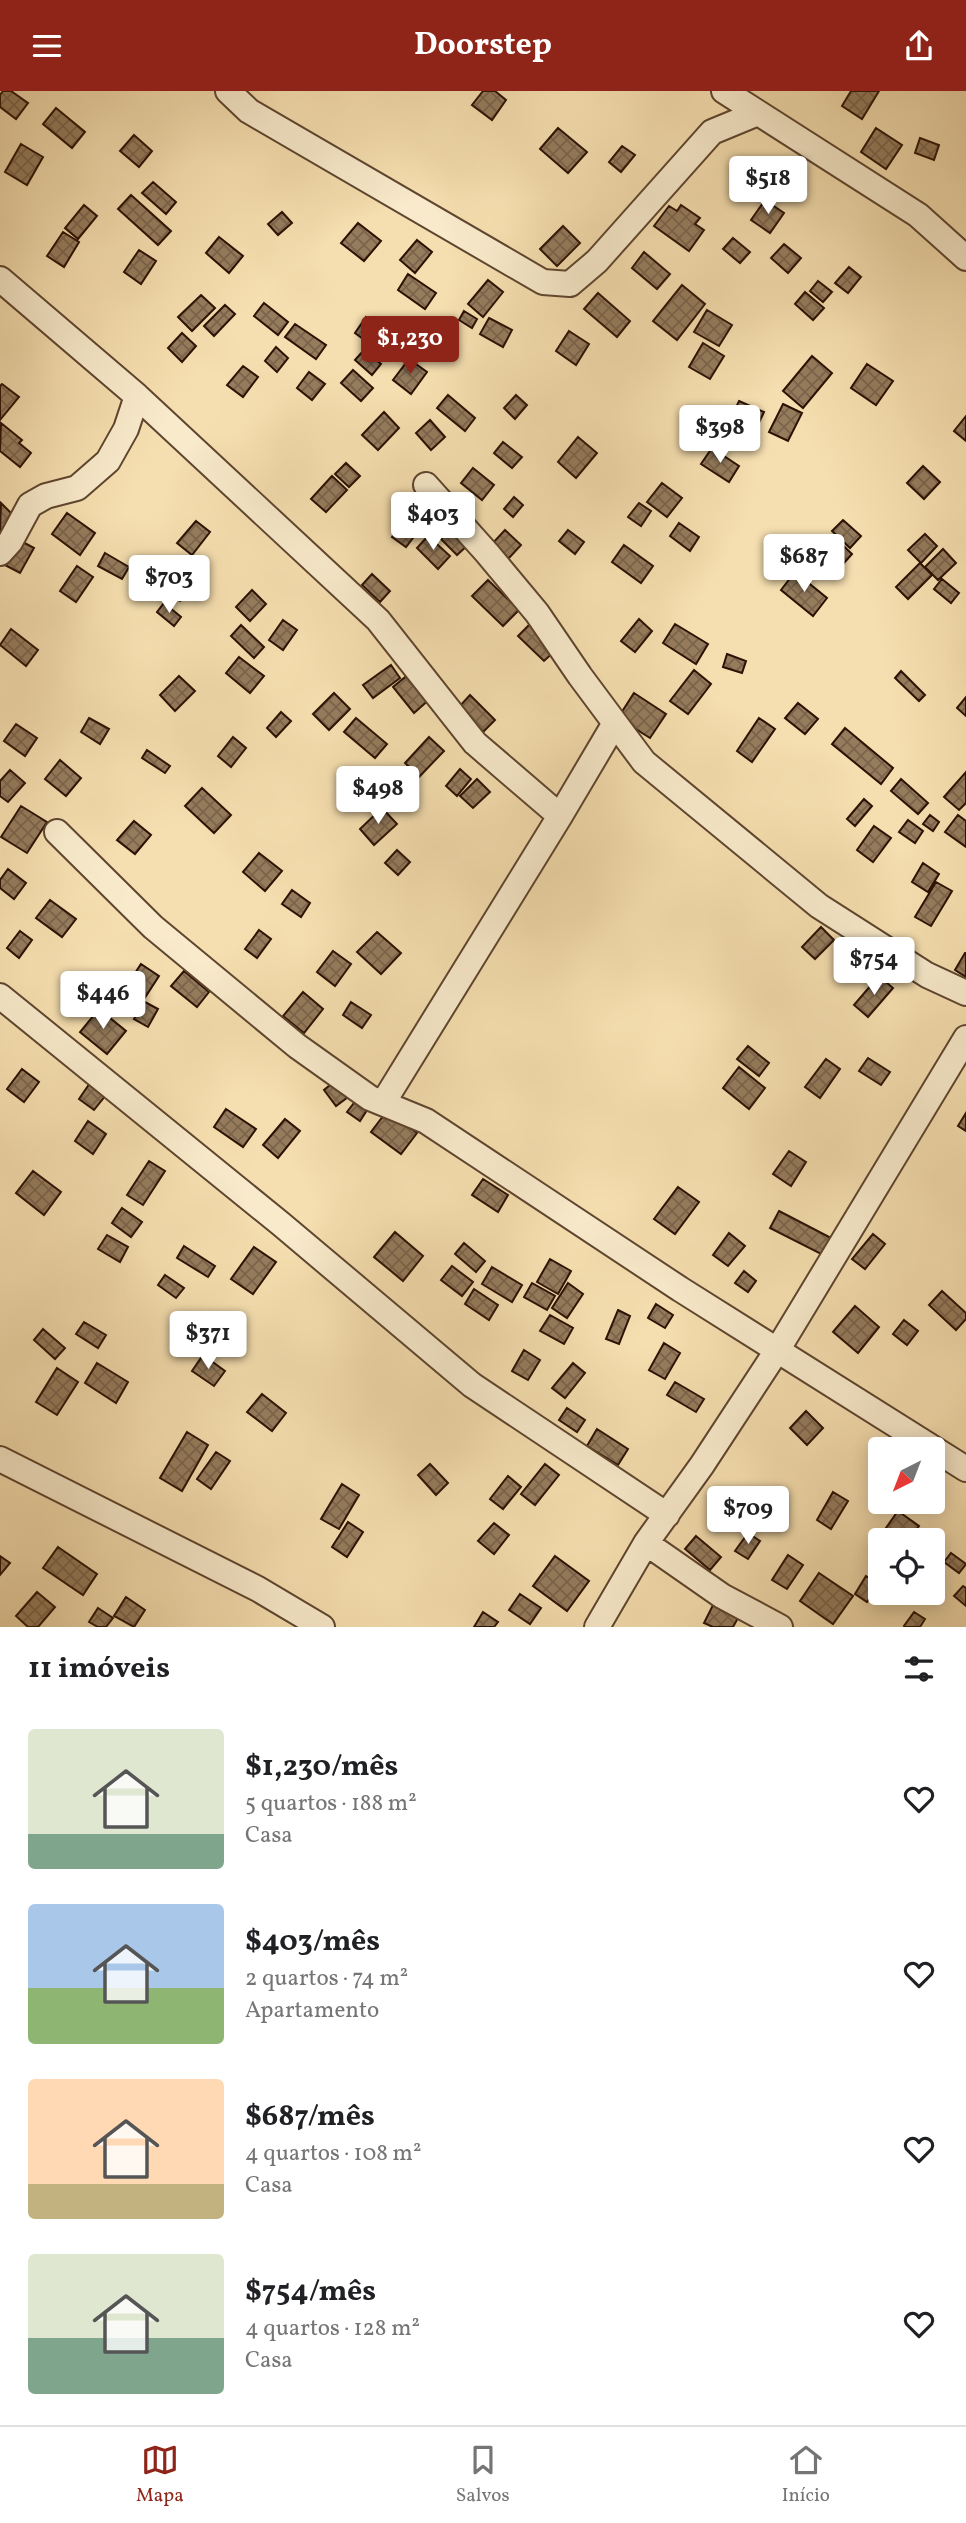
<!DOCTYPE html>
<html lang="pt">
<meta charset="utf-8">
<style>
body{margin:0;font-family:Vollkorn,serif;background:#f6f6f6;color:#202124;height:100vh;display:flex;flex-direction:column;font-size:26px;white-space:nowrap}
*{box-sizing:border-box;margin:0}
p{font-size:23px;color:#757577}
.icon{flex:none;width:38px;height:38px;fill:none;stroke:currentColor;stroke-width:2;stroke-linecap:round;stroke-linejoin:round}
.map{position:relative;height:1536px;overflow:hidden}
.side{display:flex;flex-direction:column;background:#fff;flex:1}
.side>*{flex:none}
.needle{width:46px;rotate:222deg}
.tools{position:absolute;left:868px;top:1346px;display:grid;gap:14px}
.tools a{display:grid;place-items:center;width:77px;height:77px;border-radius:7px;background:#fff;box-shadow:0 4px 18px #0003;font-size:35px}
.price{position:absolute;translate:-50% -60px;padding:0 16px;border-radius:7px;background:#fff;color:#222;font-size:23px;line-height:46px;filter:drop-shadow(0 2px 4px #0008)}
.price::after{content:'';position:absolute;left:50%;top:42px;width:21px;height:16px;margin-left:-10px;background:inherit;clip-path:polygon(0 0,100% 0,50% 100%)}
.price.current{background:#8f2418;color:#fff}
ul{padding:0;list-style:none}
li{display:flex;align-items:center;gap:21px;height:175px;padding:0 28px}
li span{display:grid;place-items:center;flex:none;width:196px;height:140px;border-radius:7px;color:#555}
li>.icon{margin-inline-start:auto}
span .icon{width:84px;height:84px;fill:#fffc;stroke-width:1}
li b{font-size:30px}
h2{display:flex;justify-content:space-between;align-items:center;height:84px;padding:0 28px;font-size:30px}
header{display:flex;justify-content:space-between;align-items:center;height:91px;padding:0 28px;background:#8f2418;color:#fff;font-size:32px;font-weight:700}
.menu{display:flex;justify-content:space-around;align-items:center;height:98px;border-top:2px solid #e0e0e0;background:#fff;font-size:19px;color:#757577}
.menu a{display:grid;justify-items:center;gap:4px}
.menu .current{color:#8f2418}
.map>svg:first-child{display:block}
.building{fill:url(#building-cross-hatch);stroke:#2c1204;stroke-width:2}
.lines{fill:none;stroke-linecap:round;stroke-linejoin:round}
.street-casing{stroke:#5e452f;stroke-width:28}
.street{stroke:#f8eacb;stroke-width:24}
</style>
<header><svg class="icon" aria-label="menu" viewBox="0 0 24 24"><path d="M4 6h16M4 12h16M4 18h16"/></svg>Doorstep<svg class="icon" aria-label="share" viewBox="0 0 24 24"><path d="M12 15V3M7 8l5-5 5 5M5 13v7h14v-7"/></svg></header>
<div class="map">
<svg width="966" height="1536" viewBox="0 0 966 1536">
<defs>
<pattern id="building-cross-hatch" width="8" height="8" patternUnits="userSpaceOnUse" patternTransform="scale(1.75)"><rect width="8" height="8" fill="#957c5d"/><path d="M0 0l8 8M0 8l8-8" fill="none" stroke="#7a644b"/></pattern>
</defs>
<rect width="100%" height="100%" fill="#f5deaf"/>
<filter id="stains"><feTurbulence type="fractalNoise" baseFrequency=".00286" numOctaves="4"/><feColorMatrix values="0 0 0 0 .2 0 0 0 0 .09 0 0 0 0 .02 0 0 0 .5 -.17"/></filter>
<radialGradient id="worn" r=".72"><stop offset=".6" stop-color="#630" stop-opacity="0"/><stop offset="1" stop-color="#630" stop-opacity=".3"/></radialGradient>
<!-- building -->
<path class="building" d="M3,0H11L28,12L16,28L0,16V4Z
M483,0H495L506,9L492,29L472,14Z
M851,0H879L862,28L842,15Z
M56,17L85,41L72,57L43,33Z
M558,37L587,61L568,82L540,58Z
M876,37L902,54L886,78L861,61Z
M134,44L152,60L139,76L120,60Z
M920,47L939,54L934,69L915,62Z
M21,53L43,66L27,94L5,81Z
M622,55L635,64L621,81L609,71Z
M153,91L176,111L166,123L142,102Z
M131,104L171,140L158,154L118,118Z
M765,109L784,122L770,142L751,129Z
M84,114L97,125L78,148L65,137Z
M681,114L700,127L695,133L704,139L689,160L654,135L669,115L677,120Z
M282,121L292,132L278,144L268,133Z
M358,132L381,150L364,170L341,152Z
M563,135L580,152L557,175L540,158Z
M63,141L79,151L64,176L47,165Z
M219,146L243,165L229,182L206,162Z
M733,147L750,161L740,172L723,158Z
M417,149L432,161L415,182L400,169Z
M784,153L801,167L788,182L771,167Z
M139,159L156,170L141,193L124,181Z
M644,161L670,183L657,198L632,177Z
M849,176L861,186L848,202L835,192Z
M408,183L436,202L425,218L398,199Z
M488,189L503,201L483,226L468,213Z
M818,190L832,201L823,211L810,200Z
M682,194L705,213L677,249L653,230Z
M805,201L824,217L813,229L795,213Z
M598,202L630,230L617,246L584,218Z
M201,204L215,217L192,240L178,226Z
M264,212L288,231L278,244L254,225Z
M225,214L235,223L214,245L204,235Z
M707,219L732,234L719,255L694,241Z
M464,220L477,228L472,237L459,229Z
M366,226L382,237L370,253L355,242Z
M489,227L512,239L503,256L480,243Z
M295,233L326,254L316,268L285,246Z
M569,240L589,253L576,274L556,260Z
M182,242L196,255L182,271L168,257Z
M703,252L724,265L710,288L689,276Z
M276,256L288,267L277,281L265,270Z
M364,259L381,273L372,284L355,269Z
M812,265L832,282L803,317L783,300Z
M409,268L427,281L411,303L393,289Z
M867,273L893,290L876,314L851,297Z
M243,275L258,286L243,306L227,294Z
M353,279L373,297L361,310L341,292Z
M309,281L325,293L312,309L297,297Z
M2,293L19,306L0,329V295Z
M448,304L475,327L465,340L437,317Z
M516,304L527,314L515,328L504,317Z
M739,310L764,321L757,336L732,325Z
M783,313L802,322L788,350L769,341Z
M384,321L399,337L378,359L362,344Z
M966,325V350L954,340Z
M430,329L445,346L431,359L416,342Z
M1,332L22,349L19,352L31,362L20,376L0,360Z
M578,346L597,362L576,387L558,371Z
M503,351L522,366L512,377L494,362Z
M712,357L739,375L729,391L701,373Z
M346,372L360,385L349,396L335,383Z
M923,375L940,391L924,408L907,392Z
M473,377L494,394L482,409L461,392Z
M332,385L347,399L326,421L311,408Z
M662,392L682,407L667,426L647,411Z
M514,406L523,414L513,426L504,418Z
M1,412L15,426L1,440L0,438Z
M639,412L651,420L641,435L628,426Z
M67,422L95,442L80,464L52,443Z
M408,425L422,435L406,456L392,446Z
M843,429L861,445L850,457L832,440Z
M196,430L210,441L192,464L177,452Z
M679,432L699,446L690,460L670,445Z
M452,436L469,453L457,464L441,448Z
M505,439L521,454L508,468L492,453Z
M568,439L584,451L575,463L559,450Z
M925,443L937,455L921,472L908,459Z
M832,444L852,463L843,473L822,455Z
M428,445L450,465L438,478L417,457Z
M17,448L34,457L20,482L3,473Z
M624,454L653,475L641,492L612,471Z
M943,458L956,472L938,489L925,476Z
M105,462L129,476L122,488L98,475Z
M920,472L932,484L908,508L896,496Z
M77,475L93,486L76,511L60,500Z
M160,475L191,493L180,510L150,491Z
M795,481L827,507L813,525L781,499Z
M372,483L390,500L380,511L362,494Z
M942,488L959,502L951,512L934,498Z
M488,489L519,519L503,535L472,505Z
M252,499L266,513L250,530L236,516Z
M164,512L181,526L174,535L157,521Z
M639,528L652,540L635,561L621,550Z
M283,529L297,539L283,559L269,549Z
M531,532L557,558L544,570L518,545Z
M675,533L708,553L696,573L663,552Z
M241,534L264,556L254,567L231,545Z
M11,538L38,559L26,575L0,554Z
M727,563L746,570L742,582L723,576Z
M239,566L264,585L250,602L226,582Z
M391,574L400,587L373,607L363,594Z
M694,579L711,593L688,623L670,610Z
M901,580L925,604L919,610L895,587Z
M409,583L430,608L414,622L393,596Z
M179,585L195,600L175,620L160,604Z
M334,602L350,618L329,639L313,623Z
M634,602L666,623L650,647L618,627Z
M470,604L495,629L483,641L459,616Z
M966,606V625L957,617Z
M798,612L818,628L805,643L785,627Z
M281,621L291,630L276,646L267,637Z
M89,627L109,638L100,653L81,641Z
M356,627L387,653L375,667L344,641Z
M759,627L775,638L752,671L737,660Z
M16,633L37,647L25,665L4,650Z
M845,637L893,677L881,693L832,653Z
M233,646L246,657L231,676L218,665Z
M429,646L444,660L419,686L405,672Z
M147,659L170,675L165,682L142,667Z
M60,669L81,687L66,705L45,688Z
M460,678L471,688L457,705L446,695Z
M10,679L25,692L8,711L0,705V690Z
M358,680L371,694L361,703L348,690Z
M966,681V712L959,719L944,706Z
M477,688L490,701L473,717L460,705Z
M901,688L928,712L918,723L891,700Z
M202,697L231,724L214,742L185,715Z
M864,708L872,715L855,735L847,728Z
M21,715L47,731L27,762L1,746Z
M382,717L397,733L374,754L360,738Z
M930,724L939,731L933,740L923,733Z
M958,724L966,730V756L945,741Z
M908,729L923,740L915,752L899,741Z
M134,730L151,744L135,763L117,749Z
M874,735L891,747L873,771L857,759Z
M397,759L410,771L398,784L385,772Z
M259,762L282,780L265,800L243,781Z
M923,772L939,783L928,801L912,791Z
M8,778L26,792L14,808L0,797V789Z
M936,791L952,800L931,835L915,826Z
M292,799L310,812L301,826L282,813Z
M50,809L76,828L62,846L36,827Z
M821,836L834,849L815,868L802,856Z
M259,839L271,848L257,867L245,858Z
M20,840L32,849L19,867L7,857Z
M377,841L401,862L381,883L357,861Z
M854,847L879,868L864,885L839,865Z
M333,860L351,873L335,895L317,881Z
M965,862H966V886L955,879Z
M141,873L159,885L144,908L126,896Z
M184,880L209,901L197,916L171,895Z
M879,885L893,897L868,926L854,914Z
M303,901L323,918L304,942L283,925Z
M143,910L158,918L148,936L134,928Z
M351,911L371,924L362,937L343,924Z
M99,918L126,940L107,963L80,941Z
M748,955L769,972L759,985L737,968Z
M868,967L890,981L881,994L859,980Z
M826,968L840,978L820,1007L805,996Z
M739,976L765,997L749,1018L723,997Z
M22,978L39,991L24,1011L7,998Z
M335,990L348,1006L336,1015L324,999Z
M90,992L106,1004L94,1019L79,1008Z
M357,1008L369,1016L360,1030L347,1021Z
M226,1018L256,1038L243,1056L214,1036Z
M387,1020L417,1042L401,1063L371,1041Z
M966,1022V1040L958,1035Z
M285,1028L300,1040L278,1067L263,1054Z
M88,1030L106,1043L93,1063L75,1050Z
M789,1060L806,1071L791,1095L773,1083Z
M149,1070L165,1080L143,1114L127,1104Z
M33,1080L61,1101L44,1124L16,1102Z
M483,1088L508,1104L498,1121L472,1104Z
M678,1096L699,1111L675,1143L654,1128Z
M122,1117L142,1131L131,1146L112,1132Z
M779,1120L833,1148L825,1165L770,1137Z
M395,1141L423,1165L403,1190L374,1166Z
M729,1142L745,1155L728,1175L713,1164Z
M873,1143L885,1153L865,1178L852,1168Z
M107,1144L128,1156L120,1171L98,1158Z
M464,1152L485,1170L476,1181L455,1163Z
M184,1155L215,1175L208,1186L177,1167Z
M254,1156L276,1171L253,1203L231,1188Z
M550,1168L571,1180L558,1203L537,1191Z
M452,1175L473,1191L462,1205L441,1189Z
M492,1176L522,1194L512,1211L482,1193Z
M744,1180L756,1190L748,1201L735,1192Z
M165,1184L184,1197L176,1207L158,1194Z
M532,1192L555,1205L547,1219L524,1206Z
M568,1192L583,1203L567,1227L552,1217Z
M474,1198L498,1214L489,1229L465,1213Z
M942,1200L966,1222V1228L956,1239L929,1214Z
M656,1213L673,1224L665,1237L648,1227Z
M855,1215L879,1236L858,1262L833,1241Z
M618,1219L630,1225L619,1253L606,1248Z
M550,1224L573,1237L564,1253L540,1240Z
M904,1229L918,1240L907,1254L893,1243Z
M84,1231L106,1244L98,1257L76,1243Z
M43,1238L65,1257L55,1268L34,1249Z
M664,1252L680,1262L665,1288L649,1279Z
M524,1259L540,1269L528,1289L512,1280Z
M203,1264L225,1280L214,1295L192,1280Z
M97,1272L128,1291L116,1312L85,1292Z
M573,1272L585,1282L565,1307L552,1297Z
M57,1277L78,1291L57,1324L36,1311Z
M675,1291L704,1308L696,1321L667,1304Z
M262,1303L286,1322L272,1340L247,1321Z
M567,1317L585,1329L577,1341L559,1329Z
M806,1320L823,1337L807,1354L790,1337Z
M597,1338L628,1358L618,1374L587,1355Z
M187,1341L208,1354L182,1400L160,1387Z
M216,1361L230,1370L211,1398L197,1388Z
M430,1373L448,1392L436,1404L418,1384Z
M545,1373L559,1384L535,1414L521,1403Z
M508,1385L521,1396L503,1418L490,1408Z
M342,1393L359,1404L339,1438L321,1428Z
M833,1401L848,1410L831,1438L817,1429Z
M898,1420L919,1435L909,1449H880V1454L876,1451Z
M348,1431L363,1441L347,1466L332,1456Z
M494,1432L509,1444L494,1463L478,1450Z
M748,1442L760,1450L748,1468L735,1460Z
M696,1445L721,1466L710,1479L685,1458Z
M58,1456L97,1483L83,1504L43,1477Z
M951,1462L966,1473L959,1482L944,1471Z
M788,1464L803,1474L787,1498L772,1489Z
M0,1465L10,1472L0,1484Z
M555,1465L589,1490L567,1520L533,1495Z
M880,1465V1482L872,1476Z
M819,1482L853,1505L833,1533L800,1510Z
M866,1485L879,1493L867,1511L855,1503Z
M963,1495L966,1497V1515L954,1505Z
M37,1501L55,1516L38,1536H28L16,1525Z
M520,1503L541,1517L530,1533L509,1519Z
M126,1506L145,1519L134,1536L114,1525Z
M713,1514L738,1527L733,1536H713L704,1532Z
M98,1517L113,1527L106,1536H98L89,1531Z
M483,1521L498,1531L494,1536H474Z
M914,1521L925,1528L920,1536H906L904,1535Z"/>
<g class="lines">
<!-- street casing -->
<g class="street-casing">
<path id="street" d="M228,0L249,20L543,191L570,193L597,170L712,41L758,22
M724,0L918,124L966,167
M0,188L137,305L378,529L475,652L560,725
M426,394L487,462L537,522L580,585L644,671L819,815L927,884L966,902
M0,462L10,451L30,414L46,405L77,397L108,370L126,338L137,305
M57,741L153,836L297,955L370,1007L426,1030L680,1198L966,1378
M0,905L281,1133L472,1294L667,1424
M383,1012L560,725L615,632
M0,1368L258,1498L322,1536
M646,1452L722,1505L780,1536
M597,1536L646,1452L702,1374L778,1258L966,947"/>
</g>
<!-- street -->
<use href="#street" class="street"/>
</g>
<rect width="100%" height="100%" filter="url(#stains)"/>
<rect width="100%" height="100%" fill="url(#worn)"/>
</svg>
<div class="tools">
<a><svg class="needle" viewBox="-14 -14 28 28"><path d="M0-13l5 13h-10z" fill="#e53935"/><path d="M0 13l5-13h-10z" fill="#757577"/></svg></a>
<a><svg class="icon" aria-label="locate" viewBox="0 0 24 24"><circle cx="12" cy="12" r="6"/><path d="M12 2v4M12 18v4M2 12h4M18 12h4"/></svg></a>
</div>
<b class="price" style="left:768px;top:125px">$518</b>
<b class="price current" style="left:410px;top:285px">$1,230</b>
<b class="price" style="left:720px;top:374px">$398</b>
<b class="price" style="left:433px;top:461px">$403</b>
<b class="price" style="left:804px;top:503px">$687</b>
<b class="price" style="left:169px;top:524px">$703</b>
<b class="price" style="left:378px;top:735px">$498</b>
<b class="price" style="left:874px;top:906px">$754</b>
<b class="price" style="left:103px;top:940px">$446</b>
<b class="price" style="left:208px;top:1280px">$371</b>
<b class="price" style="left:748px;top:1455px">$709</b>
</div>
<section class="side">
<h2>11 imóveis<svg class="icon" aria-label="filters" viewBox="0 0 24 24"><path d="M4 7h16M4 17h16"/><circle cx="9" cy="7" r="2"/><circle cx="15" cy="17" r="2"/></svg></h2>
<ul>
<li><span style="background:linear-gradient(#dfe7d0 75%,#7fa58c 0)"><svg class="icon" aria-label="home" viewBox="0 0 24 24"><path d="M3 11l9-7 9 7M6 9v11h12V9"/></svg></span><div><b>$1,230/mês</b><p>5 quartos · 188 m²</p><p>Casa</p></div><svg class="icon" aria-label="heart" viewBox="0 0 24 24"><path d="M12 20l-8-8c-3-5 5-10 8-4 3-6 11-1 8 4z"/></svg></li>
<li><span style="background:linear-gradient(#a9c7e8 60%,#8fb573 0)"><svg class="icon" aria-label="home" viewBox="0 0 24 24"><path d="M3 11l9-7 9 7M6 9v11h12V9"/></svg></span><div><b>$403/mês</b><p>2 quartos · 74 m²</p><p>Apartamento</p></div><svg class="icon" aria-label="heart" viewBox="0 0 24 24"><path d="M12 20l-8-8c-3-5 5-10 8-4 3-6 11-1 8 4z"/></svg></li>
<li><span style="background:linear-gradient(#ffd9b3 75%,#c2b280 0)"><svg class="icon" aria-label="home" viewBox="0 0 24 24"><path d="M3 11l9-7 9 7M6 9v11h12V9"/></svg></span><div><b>$687/mês</b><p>4 quartos · 108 m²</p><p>Casa</p></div><svg class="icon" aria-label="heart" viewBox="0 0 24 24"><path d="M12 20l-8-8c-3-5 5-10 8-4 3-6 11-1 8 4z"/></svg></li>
<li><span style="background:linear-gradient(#dfe7d0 60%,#7fa58c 0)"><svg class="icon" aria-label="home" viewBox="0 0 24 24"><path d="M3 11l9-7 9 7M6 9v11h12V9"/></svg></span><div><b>$754/mês</b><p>4 quartos · 128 m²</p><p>Casa</p></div><svg class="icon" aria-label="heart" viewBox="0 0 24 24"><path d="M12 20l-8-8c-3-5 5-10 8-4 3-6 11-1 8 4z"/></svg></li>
</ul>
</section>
<nav class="menu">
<a class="current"><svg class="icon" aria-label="map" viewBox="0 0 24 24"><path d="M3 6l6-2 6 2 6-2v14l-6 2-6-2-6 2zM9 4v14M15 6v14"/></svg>Mapa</a>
<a><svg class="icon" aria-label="saved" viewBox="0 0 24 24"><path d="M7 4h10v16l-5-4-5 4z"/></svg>Salvos</a>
<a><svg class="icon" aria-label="home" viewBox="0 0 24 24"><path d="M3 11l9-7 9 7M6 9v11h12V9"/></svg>Início</a>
</nav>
